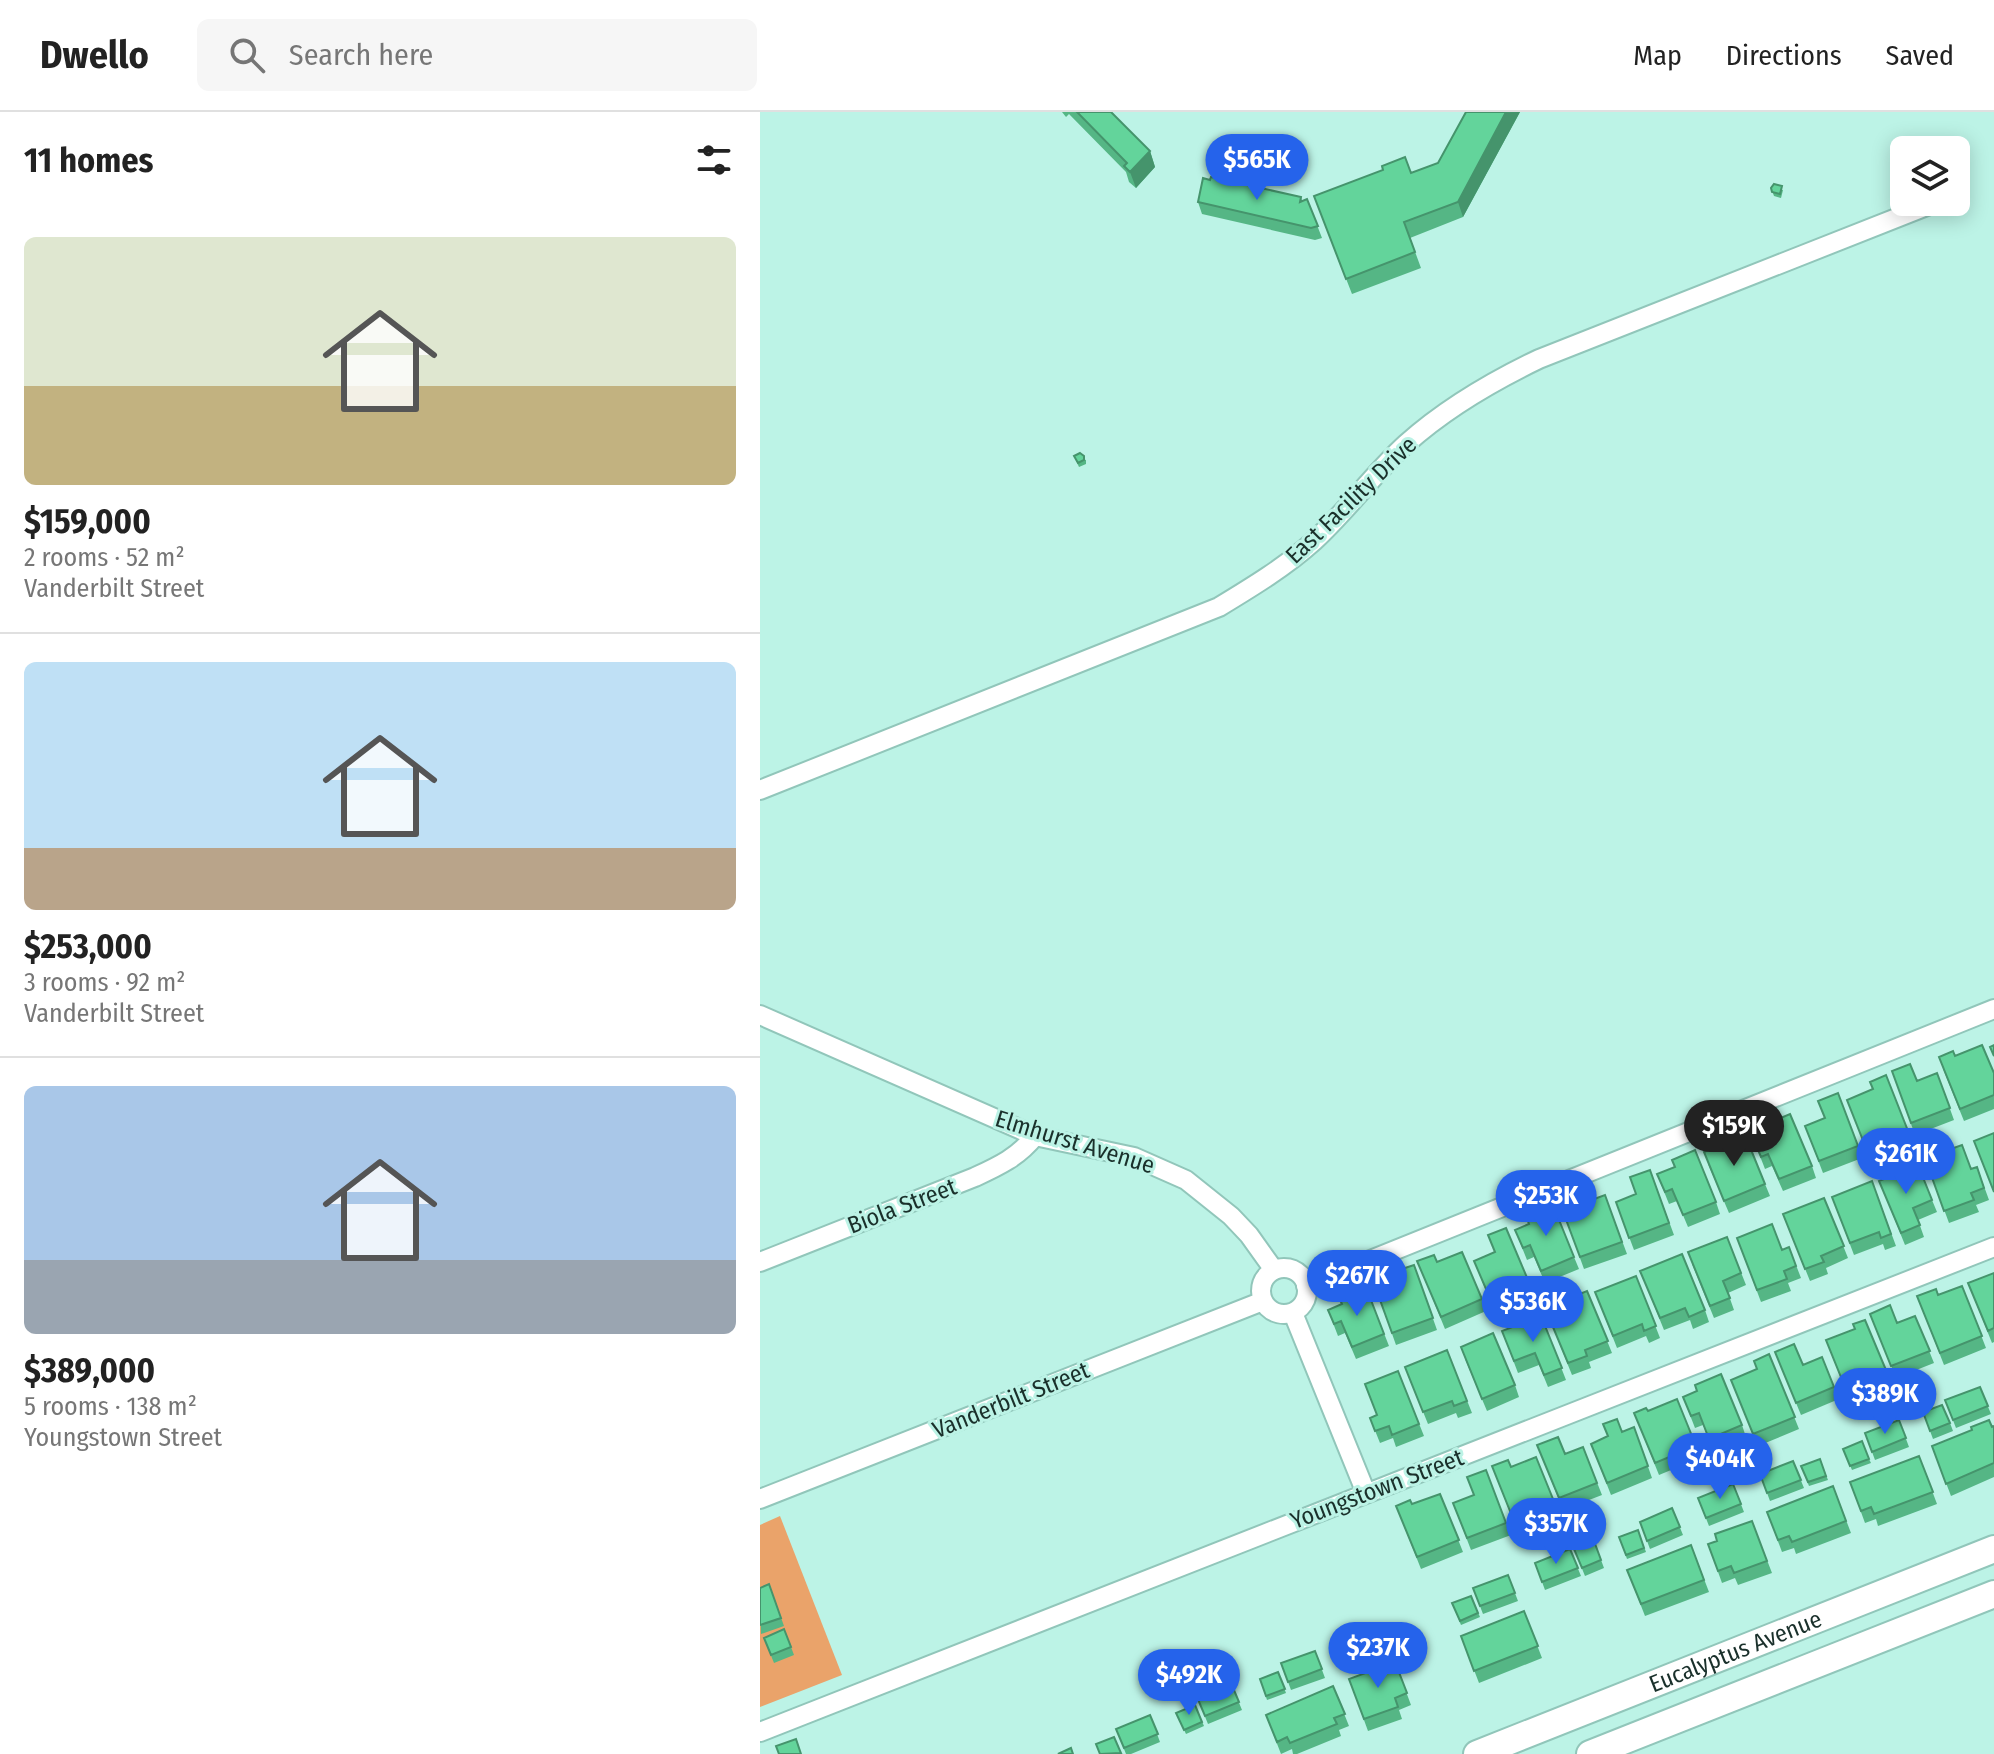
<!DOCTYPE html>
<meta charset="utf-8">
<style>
body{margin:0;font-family:"Fira Sans Condensed",sans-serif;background:#f6f6f6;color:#222;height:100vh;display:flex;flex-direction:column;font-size:30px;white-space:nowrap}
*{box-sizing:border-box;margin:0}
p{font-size:26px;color:#767676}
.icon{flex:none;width:44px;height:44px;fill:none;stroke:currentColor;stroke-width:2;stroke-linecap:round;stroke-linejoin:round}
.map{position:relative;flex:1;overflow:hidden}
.details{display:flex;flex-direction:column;background:#fff;width:760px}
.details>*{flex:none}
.buttons{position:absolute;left:1130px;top:24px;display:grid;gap:16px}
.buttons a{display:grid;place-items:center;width:80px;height:80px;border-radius:12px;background:#fff;box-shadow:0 4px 20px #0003;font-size:40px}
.price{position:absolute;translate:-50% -68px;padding:0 18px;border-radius:28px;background:#2563eb;color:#fff;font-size:26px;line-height:52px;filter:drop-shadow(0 2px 4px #0008)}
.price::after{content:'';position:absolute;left:50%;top:48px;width:24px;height:18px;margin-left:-12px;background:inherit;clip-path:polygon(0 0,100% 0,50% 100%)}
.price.current{background:#222;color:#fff}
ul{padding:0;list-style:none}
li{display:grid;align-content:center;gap:16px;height:424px;padding:0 24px}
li+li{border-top:2px solid #e0e0e0}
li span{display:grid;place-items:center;height:248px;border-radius:12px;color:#555}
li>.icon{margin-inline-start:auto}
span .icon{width:144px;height:144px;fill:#fffc;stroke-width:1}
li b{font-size:34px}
h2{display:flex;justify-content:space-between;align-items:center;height:96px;padding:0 24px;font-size:34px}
header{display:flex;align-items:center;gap:48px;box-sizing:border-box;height:112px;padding:0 40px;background:#fff;border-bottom:2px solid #e0e0e0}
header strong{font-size:38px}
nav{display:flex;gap:44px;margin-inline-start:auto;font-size:28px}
.search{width:560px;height:72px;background:#f6f6f6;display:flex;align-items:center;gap:20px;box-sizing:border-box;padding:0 28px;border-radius:12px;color:#767676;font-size:30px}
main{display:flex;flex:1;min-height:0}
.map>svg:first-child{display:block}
.green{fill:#eaa36a}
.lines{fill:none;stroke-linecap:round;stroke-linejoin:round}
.street-casing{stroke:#91c6ba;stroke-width:22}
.secondary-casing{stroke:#91c6ba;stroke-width:30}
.street{stroke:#fff;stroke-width:18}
.secondary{stroke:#fff;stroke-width:26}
.wall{fill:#55b685}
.shaded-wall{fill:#45946c}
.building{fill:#63d49b;stroke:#45946c;stroke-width:2}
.labels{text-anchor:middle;stroke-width:6;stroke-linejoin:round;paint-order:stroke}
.street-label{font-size:24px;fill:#1a302b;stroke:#bcf3e6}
</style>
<header>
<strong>Dwello</strong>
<div class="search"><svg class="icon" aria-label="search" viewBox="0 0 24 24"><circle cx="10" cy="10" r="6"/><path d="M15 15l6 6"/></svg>Search here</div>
<nav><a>Map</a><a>Directions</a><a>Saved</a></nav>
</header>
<main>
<section class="details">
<h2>11 homes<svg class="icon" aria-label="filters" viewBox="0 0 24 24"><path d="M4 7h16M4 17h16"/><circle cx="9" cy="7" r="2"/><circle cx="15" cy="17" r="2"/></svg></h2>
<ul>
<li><span style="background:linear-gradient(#dfe7d0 60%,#c2b280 0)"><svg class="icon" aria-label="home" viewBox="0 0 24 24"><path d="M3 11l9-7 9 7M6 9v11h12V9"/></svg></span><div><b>$159,000</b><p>2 rooms · 52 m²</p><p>Vanderbilt Street</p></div></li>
<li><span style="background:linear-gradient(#bfe0f5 75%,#b9a48a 0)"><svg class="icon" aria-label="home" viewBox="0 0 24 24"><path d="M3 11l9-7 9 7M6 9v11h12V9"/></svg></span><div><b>$253,000</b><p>3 rooms · 92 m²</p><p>Vanderbilt Street</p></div></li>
<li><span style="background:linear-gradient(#a9c7e8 70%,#9aa5b1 0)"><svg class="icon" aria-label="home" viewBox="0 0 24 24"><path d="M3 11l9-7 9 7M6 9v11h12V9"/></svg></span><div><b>$389,000</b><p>5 rooms · 138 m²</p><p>Youngstown Street</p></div></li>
</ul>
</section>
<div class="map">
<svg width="1234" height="1642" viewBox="0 0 1234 1642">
<rect width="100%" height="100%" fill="#bcf3e6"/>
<!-- green -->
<path class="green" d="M20,1404L82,1563L0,1595V1413Z"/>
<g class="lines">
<!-- street casing -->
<g class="street-casing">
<path id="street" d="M0,678L459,495C492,475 525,455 554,429C587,399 613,362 646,332C686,296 731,270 779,247L1177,90
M0,903L275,1024L374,1045L426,1068L471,1104L489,1123L514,1158
M0,1150L215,1065C239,1054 258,1045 275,1024
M501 1179a23 23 0 1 1 46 0a23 23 0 1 1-46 0Z
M546,1174L1234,897
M533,1201L606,1381
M0,1387L503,1189
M0,1620L1234,1135"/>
</g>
<!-- secondary casing -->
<g class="secondary-casing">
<g id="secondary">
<path id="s1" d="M717,1642L1234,1437"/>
<path d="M830,1642L1234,1482"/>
</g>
</g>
<!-- street -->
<use href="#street" class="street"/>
<!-- secondary -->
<use href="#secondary" class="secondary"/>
</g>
<!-- wall -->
<path class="wall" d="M302,0H351L390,39L395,55L376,76L369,70L366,60L309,2L306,5Z
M706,0H760L703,105L650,126L661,156L592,182L554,84L651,61L678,51Z
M1011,76L1023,78L1021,86L1014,84Z
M541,85L542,89L547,87L562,126L555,128L442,102L438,90Z
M314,344L326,348V352L319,355Z
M1195,944L1234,961V997L1204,1009L1183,957Z
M1132,959L1157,969L1177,961L1194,1008L1155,1023Z
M1078,981L1102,1046L1063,1061L1045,1014L1065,1006Z
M1087,988L1148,1019L1153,1031L1111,1048Z
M993,1026L1052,1054L1056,1066L1023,1079L1012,1054L1005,1057Z
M1165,1046L1211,1057L1217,1055L1229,1088L1216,1093L1219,1100L1189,1111Z
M948,1052L1005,1072L1010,1084L969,1101Z
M890,1058L914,1123L874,1138L856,1090L876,1082Z
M897,1062L956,1090L960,1102L928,1115L917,1089L909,1092Z
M1112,1069L1136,1134L1125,1138L1123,1132L1094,1143L1072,1085Z
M1124,1081L1172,1088L1177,1100L1158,1108L1164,1125L1145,1133Z
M845,1083L867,1142L824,1157L801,1094H815Z
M1064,1086L1088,1146L1066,1156L1068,1162L1050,1169L1023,1102Z
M755,1118L814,1145L819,1157L785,1171L774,1145L767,1148Z
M967,1125L986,1173L968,1181L974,1198L954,1206L932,1152Z
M977,1126L1022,1138L1029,1135L1041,1166L1028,1171L1031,1179L1001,1190Z
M714,1149L768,1168L773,1180L733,1196Z
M677,1150L722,1187L726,1199L685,1217L662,1161Z
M654,1153L677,1218L636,1233L619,1185L639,1178Z
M1234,1161V1230L1232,1231L1208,1171Z
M876,1164L900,1226L889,1231L886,1224L857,1236L835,1180Z
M885,1171L945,1198L949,1210L933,1217L930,1208L904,1218Z
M1202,1174L1226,1236L1184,1253L1157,1184L1178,1183Z
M827,1179L852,1241L829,1250L831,1256L812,1263L785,1196Z
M609,1183L629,1234L596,1247L585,1221L578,1224L568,1198Z
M1110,1202L1137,1211L1155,1204L1174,1251L1136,1266Z
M781,1204L806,1268L788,1275L779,1253L758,1261L742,1219Z
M1095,1217L1126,1258L1130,1270L1089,1287L1066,1228Z
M687,1238L712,1301L698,1306L696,1301L668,1312L645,1255Z
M1015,1240L1043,1253L1062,1245L1079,1287L1041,1303Z
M1009,1242L1039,1317L998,1334L976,1280Z
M705,1247L755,1273L759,1285L727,1299Z
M638,1259L664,1324L636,1335L633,1326L620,1331L610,1306L617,1303Z
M1220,1275L1231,1302L1196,1316L1185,1288Z
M923,1285L982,1313L986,1325L954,1339L943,1313L935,1316Z
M917,1287L940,1346L899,1363L874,1301L888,1299Z
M1163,1300L1190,1311L1193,1319L1173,1327Z
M1139,1308L1149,1335L1115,1348L1105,1321Z
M1234,1314V1365L1191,1384L1172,1334Z
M874,1315L892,1366L851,1383L831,1332Z
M777,1333L805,1342L823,1335L842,1383L803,1398Z
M1083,1337L1109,1347L1111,1351L1092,1358Z
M1159,1344L1177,1392L1118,1414L1116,1407L1105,1411L1090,1370Z
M776,1345L799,1404L758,1421L732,1354L751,1355Z
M1060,1347L1068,1368L1049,1374L1041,1354Z
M1033,1349L1044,1376L1010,1389L1000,1362Z
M726,1358L751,1423L711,1438L693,1391L714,1383Z
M973,1372L984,1400L949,1414L938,1386Z
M1073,1374L1091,1421L1036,1442L1034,1436L1022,1440L1007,1400Z
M680,1382L703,1440L661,1457L636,1394L652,1392Z
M912,1396L923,1423L890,1437L880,1410Z
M992,1409L1012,1461L978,1473L975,1466L962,1471L948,1432L957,1429Z
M878,1418L886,1440L867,1447L859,1425Z
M834,1429L844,1456L825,1464L814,1437Z
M931,1433L949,1480L885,1504L867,1458Z
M810,1437L821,1464L785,1478L775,1451Z
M748,1463L758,1489L723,1502L713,1476Z
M9,1472L24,1514L1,1522L0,1476Z
M711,1484L720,1505L701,1513L692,1491Z
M764,1499L782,1546L719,1571L701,1524Z
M615,1516L626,1543L591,1557L580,1531Z
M4,1526L31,1535L34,1543L14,1551Z
M555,1539L565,1566L531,1578L521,1551Z
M635,1550L651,1593L639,1598L642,1607L608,1619L589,1567Z
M518,1560L526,1581L507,1588L500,1567Z
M471,1571L482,1598L448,1612L437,1585Z
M573,1574L589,1614L579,1618L581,1624L537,1642H533L532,1637L521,1642L506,1603Z
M435,1593L444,1614L426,1622L416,1601Z
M390,1603L400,1630L371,1642H366L356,1617Z"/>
<!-- shaded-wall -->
<path class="shaded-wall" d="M746,0H760L703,105L698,90Z
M390,39L395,55L376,76L370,60Z"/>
<!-- building -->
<path class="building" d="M317,0H351L390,39L370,60L364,54L367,51Z
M706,0H746L698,90L644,110L655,140L586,167L554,84L623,58L622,54L645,45L651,61L678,51Z
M451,65L541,85L540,90L547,87L558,114L551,116L438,90L443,66L450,68Z
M1014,72L1022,74L1020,82L1012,80L1011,76Z
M320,341L324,344V348L318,351L314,344Z
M1222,933L1234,961V983L1200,997L1179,945L1193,939L1195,944Z
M1234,933V944L1230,935Z
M1150,952L1157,969L1177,961L1190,996L1151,1011L1132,959Z
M1126,963L1148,1019L1106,1036L1087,988L1113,977L1110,970Z
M1078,981L1098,1034L1059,1049L1045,1014L1065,1006L1058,989Z
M1030,1002L1052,1054L1019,1067L1008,1042L1001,1045L993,1026L1007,1020L1004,1013Z
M1234,1021V1080L1214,1029Z
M985,1023L1005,1072L964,1089L944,1040Z
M1202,1033L1211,1057L1217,1055L1224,1076L1211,1081L1214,1088L1184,1099L1165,1046Z
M935,1038L956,1090L923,1103L912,1077L905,1080L897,1062L915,1055L912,1048Z
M1158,1053L1172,1088L1153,1096L1160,1113L1141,1121L1119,1069Z
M890,1058L909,1111L869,1126L856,1090L876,1082L870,1065Z
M1112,1069L1131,1122L1121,1126L1119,1120L1090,1131L1072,1085Z
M845,1083L862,1130L820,1145L801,1094L813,1090L815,1094Z
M1064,1086L1084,1134L1061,1144L1064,1150L1045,1157L1023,1102Z
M793,1093L814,1145L781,1159L770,1133L763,1136L755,1118L769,1112L766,1104Z
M1012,1112L1022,1138L1029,1135L1036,1154L1024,1159L1027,1167L997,1178L977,1126Z
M746,1116L768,1168L729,1184L714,1149L735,1140L728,1123Z
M967,1125L981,1161L963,1169L970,1186L950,1194L928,1140Z
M702,1140L722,1187L681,1205L657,1149L674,1143L677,1150Z
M922,1142L945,1198L929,1205L925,1196L900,1206L880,1159Z
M654,1153L673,1206L632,1221L619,1185L639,1178L633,1160Z
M1234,1161V1216L1228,1219L1208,1171Z
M876,1164L896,1214L884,1219L882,1212L853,1224L835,1180Z
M1202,1174L1222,1224L1180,1241L1157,1184L1176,1177L1178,1183Z
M589,1176L594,1189L609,1183L624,1222L592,1235L581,1209L574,1212L568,1198L582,1192L577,1181Z
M827,1179L848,1229L825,1238L827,1244L808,1251L785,1196Z
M1130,1193L1137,1211L1155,1204L1170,1239L1131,1254L1110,1202Z
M781,1204L802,1256L784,1263L775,1241L754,1249L742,1219Z
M1105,1208L1126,1258L1085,1275L1066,1228L1095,1217L1093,1212Z
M733,1221L755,1273L722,1287L701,1235Z
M1034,1232L1043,1253L1062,1245L1074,1275L1036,1291L1015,1240Z
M687,1238L707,1289L694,1294L692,1289L663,1300L645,1255Z
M1009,1242L1035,1305L993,1322L971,1268L997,1257L994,1249Z
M638,1259L659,1312L632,1323L629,1314L615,1319L610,1306L617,1303L605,1272Z
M961,1262L982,1313L949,1327L939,1301L931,1304L923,1285L937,1279L935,1273Z
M1220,1275L1228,1294L1193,1308L1185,1288Z
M917,1287L936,1334L895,1351L874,1301L886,1296L888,1299Z
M1182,1293L1190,1311L1170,1319L1163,1300Z
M857,1307L862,1320L874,1315L888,1354L847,1371L831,1332L848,1324L843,1312Z
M1139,1308L1146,1326L1112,1340L1105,1321Z
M1229,1308L1232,1315L1234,1314V1351L1186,1372L1172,1334L1212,1318L1211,1315Z
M798,1325L805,1342L823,1335L837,1371L799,1386L777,1333Z
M1102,1329L1109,1347L1090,1354L1083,1337Z
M1159,1344L1173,1380L1114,1402L1111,1395L1101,1399L1090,1370Z
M776,1345L795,1392L754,1409L732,1354L748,1348L751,1355Z
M1060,1347L1066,1364L1048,1370L1041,1354Z
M1033,1349L1041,1368L1007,1381L1000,1362Z
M726,1358L746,1411L707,1426L693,1391L714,1383L707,1365Z
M973,1372L981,1392L946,1406L938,1386Z
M1073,1374L1086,1409L1032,1430L1029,1424L1018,1428L1007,1400Z
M680,1382L699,1428L657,1445L636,1394L650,1388L652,1392Z
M912,1396L920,1415L887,1429L880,1410Z
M992,1409L1007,1449L974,1461L971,1454L958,1459L948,1432L957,1429L955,1422Z
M878,1418L884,1436L866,1443L859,1425Z
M834,1429L841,1448L822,1456L814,1437Z
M931,1433L944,1468L881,1492L867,1458Z
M810,1437L818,1456L782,1470L775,1451Z
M748,1463L755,1481L720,1494L713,1476Z
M9,1472L21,1506L0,1513V1476Z
M711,1484L718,1501L700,1509L692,1491Z
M764,1499L778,1534L714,1559L701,1524Z
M615,1516L623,1535L588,1549L580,1531Z
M24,1517L31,1535L11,1543L4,1526Z
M555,1539L562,1557L528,1570L521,1551Z
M635,1550L647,1581L635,1586L638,1595L604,1607L589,1567Z
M518,1560L525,1577L506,1584L500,1567Z
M471,1571L479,1590L445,1604L437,1585Z
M573,1574L585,1602L574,1606L577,1612L530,1631L527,1625L517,1630L506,1603Z
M435,1593L442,1610L424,1618L416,1601Z
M390,1603L398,1622L364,1636L356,1617Z
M354,1625L361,1641L340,1642L336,1632Z
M36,1627L41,1642H19L16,1634Z
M311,1636L313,1642H298Z"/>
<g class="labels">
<!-- street labels -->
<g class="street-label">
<text transform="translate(591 388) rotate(-44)" y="8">East Facility Drive</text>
<text transform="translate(315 1030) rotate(17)" y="8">Elmhurst Avenue</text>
<text transform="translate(142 1094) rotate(-21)" y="8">Biola Street</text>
<text transform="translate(251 1288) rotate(-22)" y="8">Vanderbilt Street</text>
<text transform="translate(617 1377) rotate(-21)" y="8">Youngstown Street</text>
<text dy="8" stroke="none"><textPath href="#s1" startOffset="278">Eucalyptus Avenue</textPath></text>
</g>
</g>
</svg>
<div class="buttons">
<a><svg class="icon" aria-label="layers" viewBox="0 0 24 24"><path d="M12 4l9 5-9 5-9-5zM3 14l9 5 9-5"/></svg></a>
</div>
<b class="price" style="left:497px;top:90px">$565K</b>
<b class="price current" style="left:974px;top:1056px">$159K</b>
<b class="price" style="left:1146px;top:1084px">$261K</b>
<b class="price" style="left:786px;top:1126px">$253K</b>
<b class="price" style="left:597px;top:1206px">$267K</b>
<b class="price" style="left:773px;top:1232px">$536K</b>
<b class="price" style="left:1125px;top:1324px">$389K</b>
<b class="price" style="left:960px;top:1389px">$404K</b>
<b class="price" style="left:796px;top:1454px">$357K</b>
<b class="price" style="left:618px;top:1578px">$237K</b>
<b class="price" style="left:429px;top:1605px">$492K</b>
</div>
</main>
